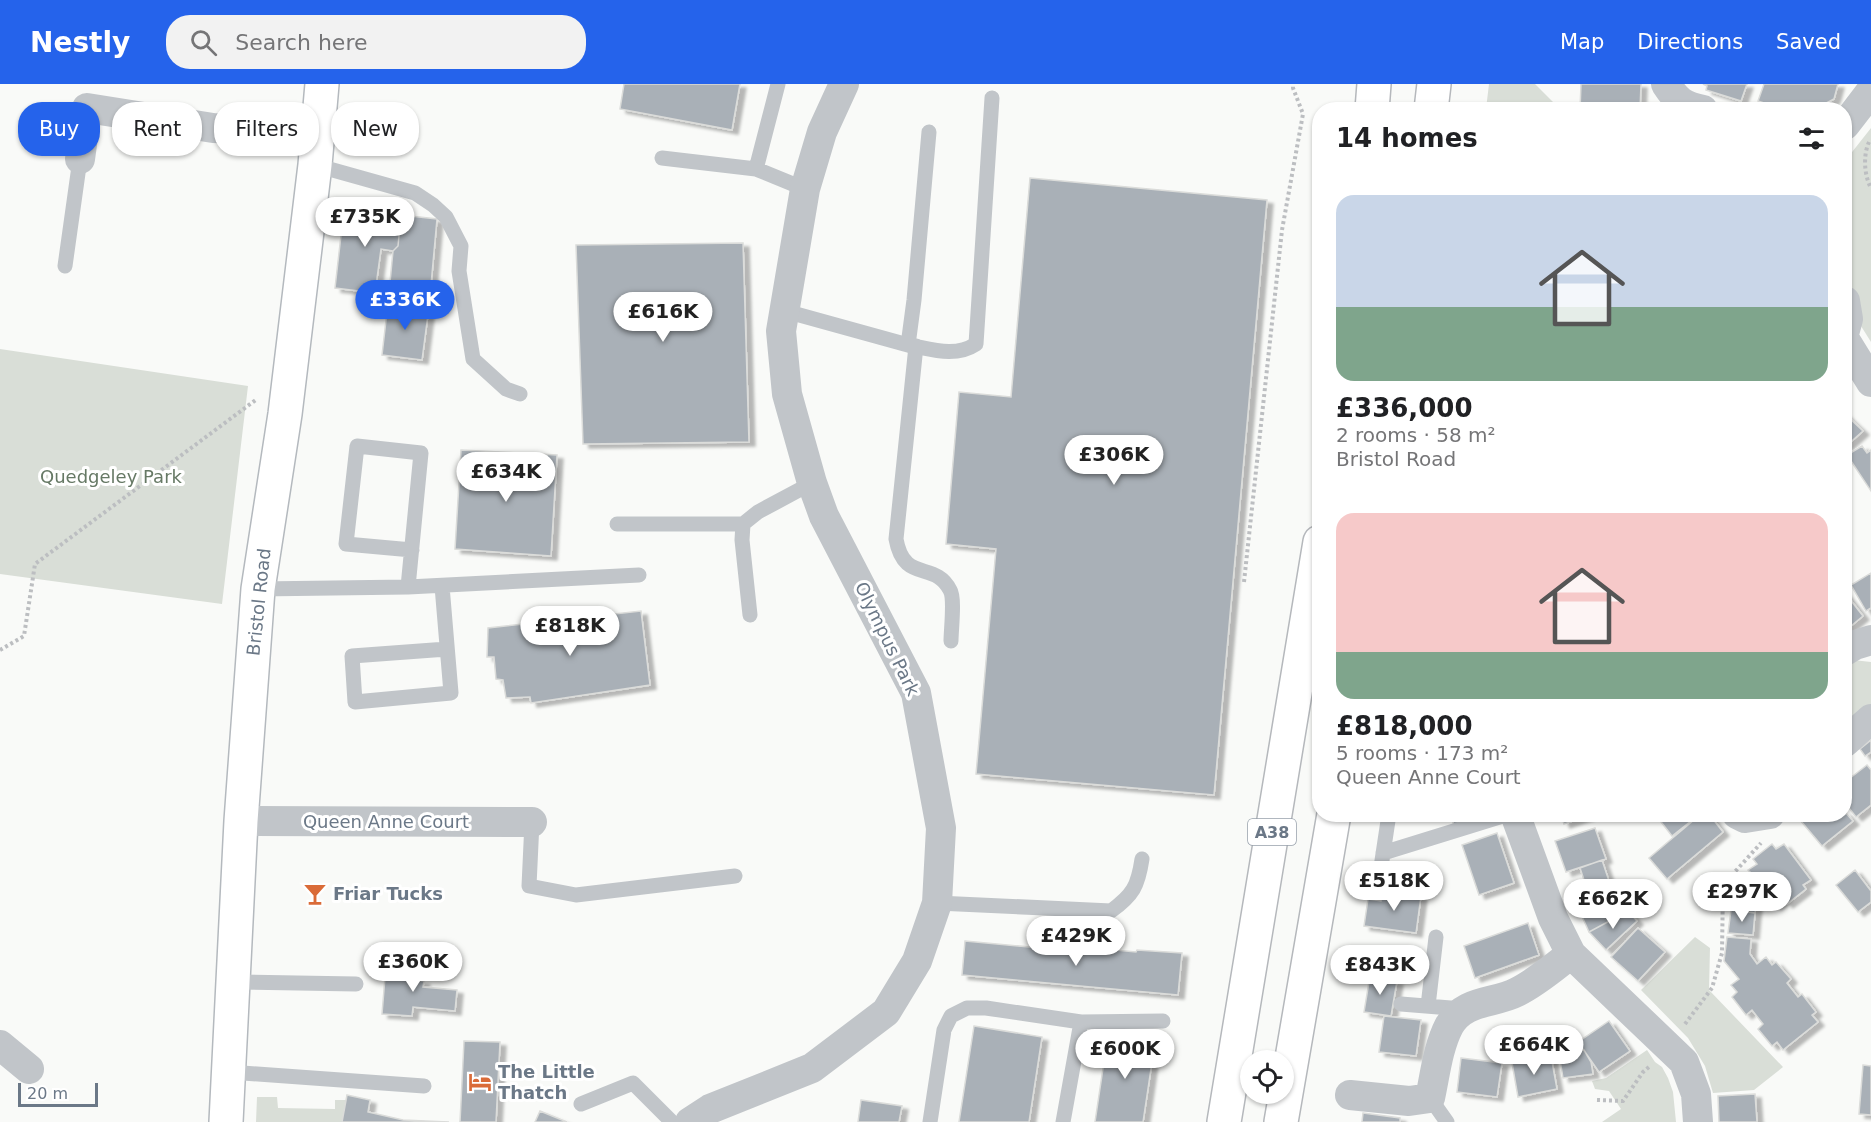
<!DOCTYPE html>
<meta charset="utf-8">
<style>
body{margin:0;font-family:"DejaVu Sans",sans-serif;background:#f2f2f2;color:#202124;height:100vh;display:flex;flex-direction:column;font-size:22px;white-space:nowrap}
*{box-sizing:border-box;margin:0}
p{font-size:20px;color:#757577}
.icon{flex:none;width:33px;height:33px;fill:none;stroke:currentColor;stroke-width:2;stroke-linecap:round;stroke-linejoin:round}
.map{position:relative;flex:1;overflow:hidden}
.details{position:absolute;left:1312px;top:18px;width:540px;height:720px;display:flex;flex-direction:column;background:#fff;border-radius:24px;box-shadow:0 2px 4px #0004}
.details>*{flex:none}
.hud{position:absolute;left:18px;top:18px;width:570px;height:54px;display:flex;gap:12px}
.tools{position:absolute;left:1240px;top:966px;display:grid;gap:12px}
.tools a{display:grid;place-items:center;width:54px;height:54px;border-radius:50%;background:#fff;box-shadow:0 2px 4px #0004;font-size:30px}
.scale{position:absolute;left:18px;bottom:15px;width:80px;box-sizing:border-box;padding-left:6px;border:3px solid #6b7887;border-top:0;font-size:16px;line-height:21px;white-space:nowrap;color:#6b7887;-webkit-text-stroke:4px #fff;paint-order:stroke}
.price{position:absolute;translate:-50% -51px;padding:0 14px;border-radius:21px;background:#fff;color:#222;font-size:20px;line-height:39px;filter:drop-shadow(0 2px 3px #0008)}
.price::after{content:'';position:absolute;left:50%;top:36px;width:18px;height:14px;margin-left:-9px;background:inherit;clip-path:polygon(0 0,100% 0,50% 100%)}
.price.on{background:#2563eb;color:#fff}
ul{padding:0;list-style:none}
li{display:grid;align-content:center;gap:12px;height:318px;padding:0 24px}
li span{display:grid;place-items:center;height:186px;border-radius:18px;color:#555}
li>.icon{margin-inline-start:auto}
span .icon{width:108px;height:108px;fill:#fffc;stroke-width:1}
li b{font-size:26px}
h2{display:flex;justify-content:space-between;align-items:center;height:72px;padding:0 24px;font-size:26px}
.tag{padding:0 21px;border-radius:24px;background:#fff;box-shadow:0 2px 4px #0004;font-size:21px;line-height:54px}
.tag.on{background:#2563eb;color:#fff}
header{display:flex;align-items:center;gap:36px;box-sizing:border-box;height:84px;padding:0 30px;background:#2563eb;color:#fff}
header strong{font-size:28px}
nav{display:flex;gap:33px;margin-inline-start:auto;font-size:21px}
.search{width:420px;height:54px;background:#f2f2f2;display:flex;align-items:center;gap:15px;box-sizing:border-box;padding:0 21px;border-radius:24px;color:#757577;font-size:22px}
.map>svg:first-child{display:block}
.green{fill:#d9ded7}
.building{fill:#a9b0b7;stroke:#dbdcda;stroke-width:1.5;filter:url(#shadow)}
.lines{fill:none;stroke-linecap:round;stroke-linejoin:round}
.secondary-casing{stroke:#b4b9be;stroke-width:36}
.trunk-casing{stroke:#b5b8bc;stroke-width:36}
.path{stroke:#bcbec1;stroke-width:4;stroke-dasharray:3 3;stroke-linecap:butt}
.service{stroke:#c1c5c9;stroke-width:15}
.minor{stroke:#c1c5c9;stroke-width:30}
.secondary{stroke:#fff;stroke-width:33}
.trunk{stroke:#fff;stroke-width:33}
.labels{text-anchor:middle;stroke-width:6;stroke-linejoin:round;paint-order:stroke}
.shield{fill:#fff;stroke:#97a0ab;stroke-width:1.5}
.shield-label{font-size:16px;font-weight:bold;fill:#6b7887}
.park-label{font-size:18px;fill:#667965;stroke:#fff}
.street-label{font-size:18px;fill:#6b7887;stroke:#fff}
.poi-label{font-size:18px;font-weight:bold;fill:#6b7887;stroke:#fff;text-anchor:start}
</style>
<header>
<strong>Nestly</strong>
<div class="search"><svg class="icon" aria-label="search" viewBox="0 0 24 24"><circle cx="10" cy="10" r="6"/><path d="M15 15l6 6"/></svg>Search here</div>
<nav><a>Map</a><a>Directions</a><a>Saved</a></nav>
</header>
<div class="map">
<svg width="1871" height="1038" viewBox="0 0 1871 1038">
<defs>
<filter id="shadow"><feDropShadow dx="6" dy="4" stdDeviation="1.5" flood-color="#0004"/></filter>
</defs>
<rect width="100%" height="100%" fill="#f9faf8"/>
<!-- green -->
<path class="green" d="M1489,0H1535L1560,25H1486Z
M1871,44V258L1861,242L1850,203L1845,197V77Z
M0,265L248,302L222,520L0,490Z
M1853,576L1871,578V622L1845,646V583Z
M1695,853L1710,864L1709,906L1783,983L1754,1006L1713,1009L1705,982L1688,954L1641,906Z
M1647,966L1655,978L1662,983L1668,994L1673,1008L1676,1038H1602L1621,1025L1609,1007L1595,1005L1592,997L1606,994Z
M257,1013H277L278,1024L335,1025V1016H347L342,1038H256Z"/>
<!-- building -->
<path class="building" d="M624,0H740L732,46L620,25Z
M1581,0H1641L1640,26H1580Z
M1703,0H1747L1741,17L1706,6L1707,2Z
M1764,0H1838L1834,15L1813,26H1785L1758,17Z
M1030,94L1267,116L1214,711L976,690L996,465L946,460L959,308L1011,313Z
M344,125L401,131L398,162L393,167L381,165L375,209L335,204Z
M401,131L437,135L429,223L388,219L393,167L398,162Z
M743,159L749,358L583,360L576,161Z
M388,219L429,223L422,276L382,271Z
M1845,330L1863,347L1845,363Z
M1862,362L1867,369L1871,366V407L1847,371Z
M461,366L557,371L551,472L455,465Z
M1871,489V524L1866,527L1851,501Z
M1845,509L1863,532L1845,547Z
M641,527L650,601L531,619L530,613L506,614L503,596L496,595L494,573H487L488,544Z
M1871,656V668L1865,672L1860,665Z
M1867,681L1871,686V721L1856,733L1845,719V698Z
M1845,728L1853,737L1822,762L1800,736L1807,730H1845Z
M1450,730H1494L1455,744Z
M1561,730H1588V732L1564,740Z
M1663,730H1685L1691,737L1672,752L1658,734Z
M1701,730H1709L1723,748L1667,795L1649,774Z
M1595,744L1606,775L1566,788L1555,757Z
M1497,749L1514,799L1479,811L1462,761Z
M1772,760L1776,765L1784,760L1811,796L1803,801L1806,805L1787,820L1784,816L1775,822L1766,810L1757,817L1755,829L1731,826L1733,803L1751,789L1748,786L1757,780L1753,775Z
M1602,776L1609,797L1587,805L1580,784Z
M1855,786L1871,807V818L1858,828L1836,801Z
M1382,807L1421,812L1416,849L1364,842L1368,815L1381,817Z
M1620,810L1628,827L1589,848L1580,828Z
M1731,826L1755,829L1753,851L1728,849Z
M1628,827L1637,837L1606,866L1589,848Z
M1528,839L1539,871L1475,894L1464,862Z
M1638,844L1665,868L1638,897L1611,873Z
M1727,853L1751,855L1750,870L1757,880L1766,873L1772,881L1776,878L1791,895L1787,899L1798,913L1802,910L1816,928L1812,931L1818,938L1783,966L1777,958L1772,962L1758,945L1763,940L1752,926L1746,931L1732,913L1737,908L1731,901L1739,895L1724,877Z
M965,857L1051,865V860L1136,868L1137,866L1182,869L1178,911L962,891Z
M386,881L416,884L415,896L424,897L423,903L457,906L455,927L413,923L412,932L382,930Z
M1370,892L1397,897L1391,932L1364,928Z
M1384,932L1421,936L1416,972L1379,968Z
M1609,937L1630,967L1599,988L1578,958Z
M974,942L1042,953L1029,1038H959Z
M1108,951L1155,958L1143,1038H1095Z
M464,957L500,958L496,1038H460Z
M1584,966L1591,978L1593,990L1563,994L1559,970Z
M1551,972L1557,1005L1518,1013L1512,979Z
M1461,974L1502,979L1497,1013L1457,1008Z
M1863,981L1871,982V1031L1859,1030Z
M1755,1010L1757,1038H1719L1718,1012Z
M347,1011L370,1016L368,1028L403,1036L449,1038H342Z
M861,1016L902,1022L899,1038H858Z
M540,1027L567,1038H535Z
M1363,1029L1400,1034V1038H1362Z"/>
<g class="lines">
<!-- secondary casing -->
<g class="secondary-casing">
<path id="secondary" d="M226,1038L241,737L258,505L285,330L315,81L322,0"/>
</g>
<!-- trunk casing -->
<g class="trunk-casing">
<path id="trunk" d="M1372,26L1374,0
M1431,26L1434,0
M1224,1038L1320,458
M1281,1038L1334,730"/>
</g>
<!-- path -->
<path class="path" d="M1869,58C1863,71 1864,91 1871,104
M1244,498L1282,146L1303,30L1293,4V0
M0,566L24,552L35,480L257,315
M1685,940L1712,904L1722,869L1723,801L1761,759
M1597,1016L1623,1017L1643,988L1650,982"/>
<!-- service -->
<path class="service" d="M662,74L756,85L805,105
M315,81L415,109L433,121L446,133L461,162L459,187L473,275L506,305L520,310
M756,85L778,0
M65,182L80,75
M785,227L908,261L914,216L929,48
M908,261C931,265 955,274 976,260L992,14
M916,262L896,455C904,500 935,476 950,506C955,514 951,546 951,557
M617,440H743
M442,502L451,609L355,618L352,572L447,565
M408,503L421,369L357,362L346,460L412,466
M258,505L408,503L639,491
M750,531L742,456L743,440L758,428L812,399
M532,738L529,802L576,811L735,792
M1383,769L1509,730
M1378,803L1389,730
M937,819L1111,827C1133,811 1138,802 1142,775
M234,898L356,900
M1401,920L1463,925
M1428,922L1436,853
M1081,938L1163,937
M229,988L424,1002
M1430,1014L1447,1038
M581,1020L633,999L672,1038
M930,1038L944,946L951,932L967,924H986L1081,938L1063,1038"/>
<!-- minor -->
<path class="minor" d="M1666,0C1677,17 1683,22 1703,26
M1845,41L1871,7
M80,75L87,24L213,44L318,47
M1845,217L1848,235L1845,246
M1845,256L1871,298
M1845,567L1855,561L1871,556
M1845,658L1871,635
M1515,730L1553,834L1571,870L1684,978L1696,1010L1698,1038
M1737,730L1745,734L1770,730
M241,737L532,738
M0,961L29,985
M1350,1011L1409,1017L1430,1014C1435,991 1438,963 1449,942C1464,915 1494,920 1517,908C1537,898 1553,884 1571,870
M690,1038L710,1025L812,984L886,928L917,877L937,819L941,744L916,609L824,432L812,399L787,310L781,247L805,105L822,48L844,0"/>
<!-- secondary -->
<use href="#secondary" class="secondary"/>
<!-- trunk -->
<use href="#trunk" class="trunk"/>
</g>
<!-- icons -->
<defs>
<g id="bar-bare" transform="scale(1.8)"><path d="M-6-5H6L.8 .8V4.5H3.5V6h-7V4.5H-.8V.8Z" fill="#da6b38" stroke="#fff" stroke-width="2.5" paint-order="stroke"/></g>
<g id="hotel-bare" transform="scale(1.8)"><path d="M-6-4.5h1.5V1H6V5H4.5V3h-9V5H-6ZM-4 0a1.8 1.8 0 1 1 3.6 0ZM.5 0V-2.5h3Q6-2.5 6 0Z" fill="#da6b38" stroke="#fff" stroke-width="2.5" paint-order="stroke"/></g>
</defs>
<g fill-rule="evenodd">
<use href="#bar-bare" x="315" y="810"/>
<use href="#hotel-bare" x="480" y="998"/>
</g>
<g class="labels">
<!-- shield labels -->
<rect class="shield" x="1248" y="735" width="48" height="26" rx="4.5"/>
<g class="shield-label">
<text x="1272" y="754">A38</text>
</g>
<!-- park labels -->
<g class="park-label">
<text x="111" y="399">Quedgeley Park</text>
</g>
<!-- street labels -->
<g class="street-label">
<text transform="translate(259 518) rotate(-84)" y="6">Bristol Road</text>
<text transform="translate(887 555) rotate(64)" y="6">Olympus Park</text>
<text x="386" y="744">Queen Anne Court</text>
</g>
<!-- poi labels -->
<g class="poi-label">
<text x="333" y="816">Friar Tucks</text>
<text x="498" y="994">The Little<tspan x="498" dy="21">Thatch</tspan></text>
</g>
</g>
</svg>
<div class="tools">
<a><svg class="icon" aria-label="locate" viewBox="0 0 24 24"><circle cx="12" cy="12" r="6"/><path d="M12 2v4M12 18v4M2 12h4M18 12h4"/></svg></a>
</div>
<div class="scale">20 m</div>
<b class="price" style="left:365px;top:164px">£735K</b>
<b class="price on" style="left:405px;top:247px">£336K</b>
<b class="price" style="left:663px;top:259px">£616K</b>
<b class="price" style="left:1114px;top:402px">£306K</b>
<b class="price" style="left:506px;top:419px">£634K</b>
<b class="price" style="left:570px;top:573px">£818K</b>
<b class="price" style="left:1394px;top:828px">£518K</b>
<b class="price" style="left:1742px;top:839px">£297K</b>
<b class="price" style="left:1613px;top:846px">£662K</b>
<b class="price" style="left:1076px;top:883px">£429K</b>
<b class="price" style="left:413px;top:909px">£360K</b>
<b class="price" style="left:1380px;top:912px">£843K</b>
<b class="price" style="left:1534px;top:992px">£664K</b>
<b class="price" style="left:1125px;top:996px">£600K</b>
<div class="hud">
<a class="tag on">Buy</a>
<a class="tag">Rent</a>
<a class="tag">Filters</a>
<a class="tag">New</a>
</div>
<section class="details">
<h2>14 homes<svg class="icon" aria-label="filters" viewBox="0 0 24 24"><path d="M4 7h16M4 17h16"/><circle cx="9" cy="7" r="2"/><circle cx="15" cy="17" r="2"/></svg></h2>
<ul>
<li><span style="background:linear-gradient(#c9d6e8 60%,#7fa58c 0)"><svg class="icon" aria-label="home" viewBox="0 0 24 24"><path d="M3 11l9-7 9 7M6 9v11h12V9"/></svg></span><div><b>£336,000</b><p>2 rooms · 58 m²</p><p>Bristol Road</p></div></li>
<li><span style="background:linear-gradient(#f6c9c9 75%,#7fa58c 0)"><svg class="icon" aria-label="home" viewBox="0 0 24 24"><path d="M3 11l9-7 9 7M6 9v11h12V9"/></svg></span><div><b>£818,000</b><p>5 rooms · 173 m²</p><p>Queen Anne Court</p></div></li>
</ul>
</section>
</div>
